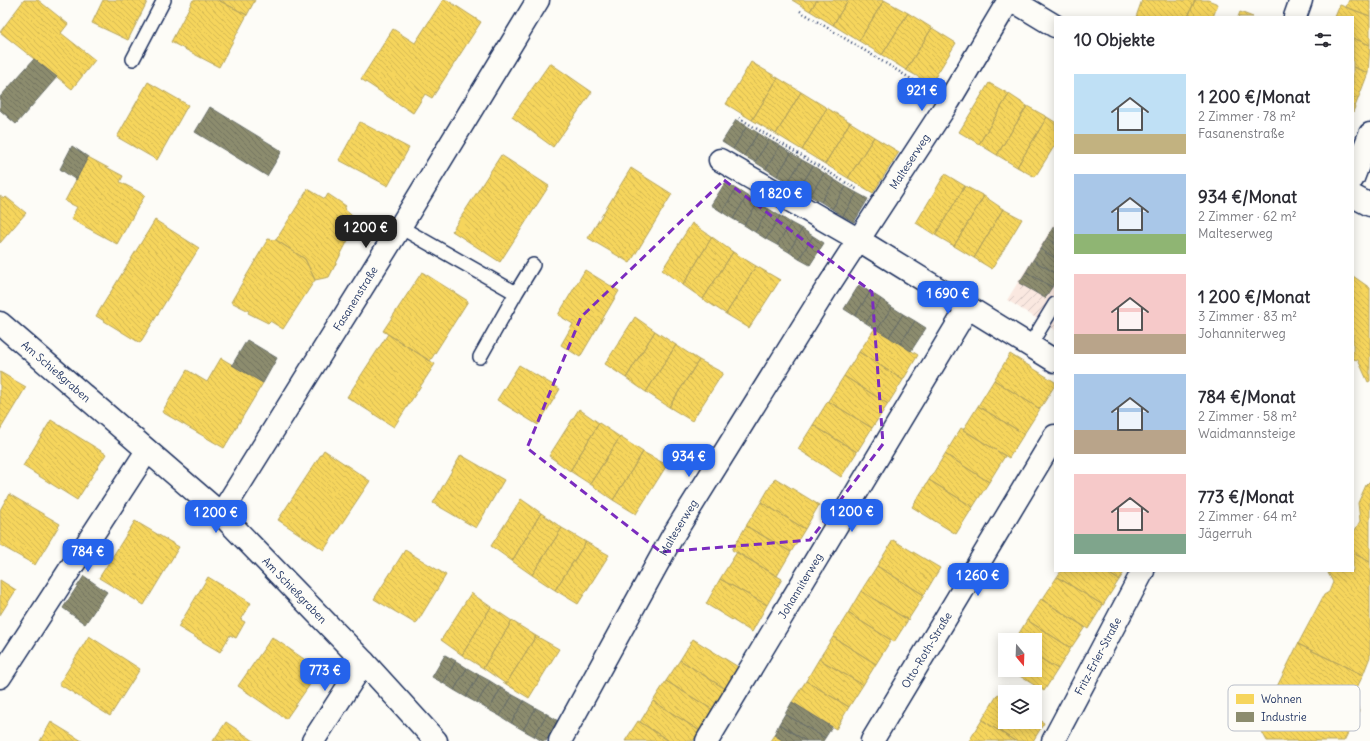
<!DOCTYPE html>
<html lang="de">
<meta charset="utf-8">
<style>
body{margin:0;font-family:Delius,sans-serif;background:#f2f2f3;color:#2b2b33;height:100vh;display:flex;flex-direction:column;font-size:15px;white-space:nowrap}
*{box-sizing:border-box;margin:0}
p{font-size:13px;color:#7c7c81}
.icon{flex:none;width:22px;height:22px;fill:none;stroke:currentColor;stroke-width:2;stroke-linecap:round;stroke-linejoin:round}
.map{position:relative;flex:1;overflow:hidden}
.sheet{position:absolute;left:1054px;top:16px;width:300px;height:556px;display:flex;flex-direction:column;background:#fff;border-radius:0px;box-shadow:0 2px 10px #0003}
.sheet>*{flex:none}
.needle{width:26px;rotate:161deg}
.buttons{position:absolute;left:998px;top:633px;display:grid;gap:8px}
.buttons a{display:grid;place-items:center;width:44px;height:44px;border-radius:0px;background:#fff;box-shadow:0 2px 10px #0003;font-size:20px}
.price{position:absolute;translate:-50% -34px;padding:0 9px;border-radius:8px;background:#2563eb;color:#fff;font-size:13px;line-height:26px;filter:drop-shadow(0 1px 2px #0008)}
.price::after{content:'';position:absolute;left:50%;top:24px;width:12px;height:9px;margin-left:-6px;background:inherit;clip-path:polygon(0 0,100% 0,50% 100%)}
.price.active{background:#222;color:#fff}
ul{padding:0;list-style:none}
li{display:flex;align-items:center;gap:12px;height:100px;padding:0 20px}
li span{display:grid;place-items:center;flex:none;width:112px;height:80px;border-radius:0px;color:#555}
li>.icon{margin-inline-start:auto}
span .icon{width:48px;height:48px;fill:#fffc;stroke-width:1}
li b{font-size:17px}
h2{display:flex;justify-content:space-between;align-items:center;height:48px;padding:0 20px;font-size:17px}
.map>svg:first-child{display:block}
.industrial{fill:url(#industrial-furrows)}
.homes{fill:url(#homes-back-hatch);stroke:#b4a35d}
.industry{fill:url(#industry-back-hatch);stroke:#6a7069}
.lines{fill:none;stroke-linecap:round;stroke-linejoin:round}
.lane-casing{stroke:#1b2f5e;stroke-width:16}
.street-casing{stroke:#1b2f5e;stroke-width:25}
.path{stroke:#1b2f5e;stroke-width:2.5;stroke-dasharray:1 3;stroke-linecap:butt}
.lane{stroke:#fdfcf7;stroke-width:13}
.street{stroke:#fdfcf7;stroke-width:22}
.marked{fill:none;stroke:#7b2cbf;stroke-width:3;stroke-dasharray:8 5;stroke-linejoin:round}
.labels{text-anchor:middle;stroke-width:4;stroke-linejoin:round;paint-order:stroke}
.street-label{font-size:11px;fill:#1b2f5e;stroke:#fdfcf7}
.key{fill:#fdfcf7;stroke:#b9bec9;stroke-width:1}
.key-label{font-size:11px;fill:#1b2f5e}
</style>
<div class="map">
<svg width="1370" height="741" viewBox="0 0 1370 741">
<defs>
<pattern id="industrial-furrows" width="10" height="10" patternUnits="userSpaceOnUse"><rect width="10" height="10" fill="#fae8e0"/><path d="M-1 1l2-2M0 10L10 0M9 11l2-2" fill="none" stroke="#d6c7c3"/></pattern>
<pattern id="homes-back-hatch" width="6" height="6" patternUnits="userSpaceOnUse"><rect width="6" height="6" fill="#f6d55c"/><path d="M-1 5l2 2M0 0l6 6M5-1l2 2" fill="none" stroke="#d2b752"/></pattern>
<pattern id="industry-back-hatch" width="6" height="6" patternUnits="userSpaceOnUse"><rect width="6" height="6" fill="#8c8c6e"/><path d="M-1 5l2 2M0 0l6 6M5-1l2 2" fill="none" stroke="#72735e"/></pattern>
</defs>
<rect width="100%" height="100%" fill="#fdfcf7"/>
<filter id="ink" filterUnits="userSpaceOnUse"><feTurbulence type="fractalNoise" baseFrequency=".025" numOctaves="2"/><feDisplacementMap in="SourceGraphic" scale="8" xChannelSelector="R" yChannelSelector="G"/><feConvolveMatrix kernelMatrix="1 2 1 2 8 2 1 2 1" color-interpolation-filters="sRGB"/></filter>
<g filter="url(#ink)">
<!-- industrial -->
<path class="industrial" d="M1055,223V330L1007,300Z"/>
<!-- homes -->
<path class="homes" d="M24,0H38L68,24L61,33L95,60L72,89L0,32Z
M103,0H148L128,40L92,23Z
M193,0H218L247,15L219,67L171,42Z
M218,0H255L247,15Z
M443,0H447L481,22L432,98L425,94L413,113L361,79L393,29L415,43Z
M792,0H817L810,11Z
M817,0H848L833,25L810,11Z
M848,0H884L859,41L833,25Z
M884,0L908,13L882,55L859,41Z
M1142,0H1195L1188,17H1136Z
M1195,0H1208L1218,4L1213,17H1188Z
M1349,0H1370V16L1346,7Z
M1340,5L1370,16V45L1353,38V17H1335Z
M1240,12L1253,17H1238Z
M908,13L932,28L906,70L882,55Z
M932,28L956,43L931,84L906,70Z
M1353,38L1370,45L1368,73L1353,67Z
M751,62L778,78L752,120L726,104Z
M550,63L592,92L553,147L512,117Z
M1353,67L1368,73L1358,99L1353,97Z
M778,78L801,92L776,134L752,120Z
M148,82L188,105L157,160L117,137Z
M989,83L1009,94L979,144L959,132Z
M801,92L827,108L802,150L776,134Z
M1009,94L1027,106L997,155L979,144Z
M1353,97L1358,99L1353,112Z
M1027,106L1047,117L1017,167L997,155Z
M827,108L850,122L825,164L802,150Z
M1047,117L1055,122V145L1035,177L1017,167Z
M360,122L409,148L388,186L339,160Z
M850,122L874,137L848,178L825,164Z
M874,137L899,152L873,193L848,178Z
M501,155L549,186L500,262L452,231Z
M88,157L123,176L120,182L145,195L117,244L71,219L77,207L65,201Z
M631,168L672,194L630,263L588,238Z
M945,174L965,186L935,235L916,223Z
M965,186L984,196L954,246L935,235Z
M308,189L325,199L328,194L346,206L344,209L358,221L329,277L315,280L305,259L276,240Z
M0,196L4,199L6,197L26,213L0,243Z
M984,196L1003,209L974,258L954,246Z
M1003,209L1022,219L992,269L974,258Z
M155,220L199,248L140,343L96,316Z
M692,223L712,237L683,285L662,270Z
M712,237L733,252L703,299L683,285Z
M268,239L276,240L305,259L315,280L283,329L270,321L268,323L248,313L249,311L231,302Z
M733,252L756,266L726,314L703,299Z
M756,266L780,280L749,328L726,314Z
M585,270L619,291L580,357L561,345L573,324L558,315Z
M422,272L468,301L430,361L383,331Z
M1353,276L1370,288V381L1368,382L1358,360L1353,359Z
M635,317L655,331L626,378L605,364Z
M875,328L918,355L903,380L859,352Z
M655,331L676,345L646,392L626,378Z
M388,334L435,364L394,427L347,397Z
M676,345L699,360L669,407L646,392Z
M859,352L903,380L888,404L844,376Z
M1010,354L1055,382V385L1040,409L994,380Z
M221,358L263,383L224,448L162,412L187,370L207,382Z
M699,360L723,373L692,421L669,407Z
M519,365L560,389L538,425L497,400Z
M0,372L26,387L0,430Z
M844,376L888,404L872,428L828,401Z
M994,380L1040,409L1024,434L978,406Z
M828,401L872,428L857,452L813,425Z
M978,406L1024,434L1009,458L963,430Z
M579,409L599,423L570,471L549,456Z
M51,420L106,454L77,500L23,466Z
M599,423L620,437L590,484L570,471Z
M813,425L857,452L841,477L798,449Z
M961,428L1005,456L989,482L945,454Z
M620,437L643,452L613,500L590,484Z
M324,450L370,481L324,550L278,520Z
M643,452L667,465L636,514L613,500Z
M945,454L989,482L973,507L929,480Z
M461,455L504,480L476,528L433,503Z
M775,478L819,505L805,529L761,502Z
M929,480L973,507L956,534L912,507Z
M1370,481V562L1353,553V534L1360,521L1358,503L1366,485Z
M9,494L60,524L35,565L0,545V510Z
M521,499L541,513L512,561L491,546Z
M761,502L805,529L791,552L746,526Z
M541,513L562,528L532,575L512,561Z
M135,521L179,547L144,605L99,578Z
M746,526L791,552L777,576L732,550Z
M562,528L586,542L555,590L532,575Z
M893,540L940,568L924,595L877,566Z
M586,542L609,555L578,604L555,590Z
M405,550L446,575L416,624L374,599Z
M737,552L782,579L767,605L720,579Z
M1353,553L1370,562V657L1363,675L1298,644L1324,595L1329,592L1333,582L1328,573L1329,571H1353Z
M877,566L924,595L908,620L861,591Z
M1061,571H1105L1119,580L1103,605L1057,577Z
M1105,571H1125L1119,580Z
M208,577L251,603L241,620L245,622L236,638L230,635L220,652L178,627Z
M1057,577L1103,605L1088,629L1042,600Z
M720,579L767,605L752,632L706,604Z
M0,580L16,590L0,615Z
M861,591L908,620L894,642L848,613Z
M471,593L491,607L462,655L441,640Z
M1041,599L1085,627L1071,648L1027,620Z
M491,607L512,621L483,668L462,655Z
M848,613L891,640L876,664L833,637Z
M1027,620L1071,648L1058,669L1035,655V640H1015Z
M512,621L536,636L506,684L483,668Z
M89,636L140,669L110,716L59,684Z
M536,636L559,649L529,698L506,684Z
M272,637L320,670L286,719L238,686Z
M833,637L876,664L863,685L819,659Z
M693,639L740,668L727,690L680,660Z
M1298,644L1363,675L1354,694L1359,711L1344,741H1267L1261,730L1264,722L1262,717Z
M1035,655L1058,669L1044,691L1010,670H1035Z
M1005,656V667L1000,664Z
M819,659L863,685L849,707L806,681Z
M680,660L727,690L713,710L666,681Z
M666,681L713,710L700,731L653,701Z
M806,681L849,707L836,729L792,702Z
M998,694L1005,698V722H1035V717L1044,723L1033,741H1015L982,720Z
M653,701L700,731L693,741H669L640,722Z
M982,720L1015,741H969Z
M638,721L640,722L669,741H625Z
M51,722L82,741H40Z
M226,722L254,741H213Z
M774,735L784,741H770Z"/>
<!-- industry -->
<path class="industry" d="M34,59L57,77L16,124L0,110V97Z
M210,107L282,151L267,176L195,132Z
M736,120L747,126L733,149L722,142Z
M747,126L758,133L744,156L733,149Z
M758,133L769,140L755,162L744,156Z
M769,140L780,146L766,169L755,162Z
M72,146L88,157L76,180L60,169Z
M780,146L791,153L777,176L766,169Z
M791,153L802,160L788,182L777,176Z
M802,160L813,166L799,189L788,182Z
M813,166L824,173L810,196L799,189Z
M824,173L835,180L821,202L810,196Z
M835,180L846,187L832,209L821,202Z
M725,183L736,189L722,212L711,205Z
M846,187L857,193L843,216L832,209Z
M736,189L747,196L733,219L722,212Z
M857,193L868,199L854,222L843,216Z
M747,196L758,203L744,225L733,219Z
M758,203L769,209L755,232L744,225Z
M769,209L780,216L766,239L755,232Z
M780,216L791,223L777,245L766,239Z
M791,223L802,229L789,252L777,245Z
M1054,226L1055,227V243L1047,238Z
M802,229L813,236L799,259L789,252Z
M813,236L824,243L810,265L799,259Z
M1047,238L1055,243V258L1040,249Z
M1040,249L1055,258V273L1033,260Z
M1033,260L1055,273V282L1052,287L1026,272Z
M1026,272L1052,287L1045,298L1019,283Z
M859,285L870,292L855,316L844,309Z
M870,292L881,299L866,323L855,316Z
M881,299L892,307L877,330L866,323Z
M892,307L903,314L889,337L877,330Z
M903,314L915,321L900,344L889,337Z
M915,321L926,328L911,351L900,344Z
M247,340L277,358L263,383L232,365Z
M84,576L107,592L85,624L63,608Z
M445,655L456,661L443,683L432,677Z
M456,661L467,668L454,690L443,683Z
M467,668L479,675L466,697L454,690Z
M479,675L490,681L477,703L466,697Z
M490,681L501,688L489,710L477,703Z
M501,688L513,695L500,716L489,710Z
M513,695L524,701L511,723L500,716Z
M524,701L536,708L523,730L511,723Z
M792,702L832,727L825,738L785,714Z
M536,708L547,714L534,736L523,730Z
M547,714L558,721L546,741H542L534,736Z
M785,714L825,738L823,741H806L779,724Z
M779,724L806,741H784L774,735Z"/>
<g class="lines">
<!-- lane casing -->
<g class="lane-casing">
<path id="lane" d="M133,59L164,0
M400,227L516,293L480,357
M516,293L533,265
M1030,345L1055,304"/>
</g>
<!-- street casing -->
<g class="street-casing">
<g id="street">
<path d="M1012,0L1055,26"/>
<path d="M1295,17L1301,0"/>
<path d="M720,160L859,240L1055,361"/>
<path d="M1353,178L1370,134"/>
<path d="M1353,196L1370,205"/>
<path id="s1" d="M0,323L221,514L364,662L436,741"/>
<path id="s2" d="M221,514L400,227L538,0"/>
<path d="M0,677L147,451"/>
<path d="M313,741L364,662"/>
<path id="s3" d="M560,741L672,537L825,291L949,101L1009,0"/>
<path id="s4" d="M707,741L968,307"/>
<path id="s5" d="M872,741L1055,436"/>
<path id="s6" d="M1053,741L1143,571"/>
</g>
</g>
<!-- path -->
<path class="path" d="M800,11L926,88
M739,118L858,190"/>
<!-- lane -->
<use href="#lane" class="lane"/>
<!-- street -->
<use href="#street" class="street"/>
</g>
</g>
<!-- marked area -->
<path class="marked" d="M724,180L872,292L883,444L810,540L661,552L527,448L581,317Z"/>
<g class="labels">
<!-- street labels -->
<g class="street-label">
<text dy="4" stroke="none"><textPath href="#s3" startOffset="677">Malteserweg</textPath></text>
<text dy="4" stroke="none"><textPath href="#s2" startOffset="254">Fasanenstraße</textPath></text>
<text dy="4" stroke="none"><textPath href="#s1" startOffset="74">Am Schießgraben</textPath></text>
<text dy="4" stroke="none"><textPath href="#s3" startOffset="244">Malteserweg</textPath></text>
<text dy="4" stroke="none"><textPath href="#s4" startOffset="181">Johanniterweg</textPath></text>
<text dy="4" stroke="none"><textPath href="#s1" startOffset="398">Am Schießgraben</textPath></text>
<text dy="4" stroke="none"><textPath href="#s5" startOffset="106">Otto-Roth-Straße</textPath></text>
<text dy="4" stroke="none"><textPath href="#s6" startOffset="96">Fritz-Erler-Straße</textPath></text>
</g>
</g>
<!-- legend -->
<rect x="1228" y="685" width="132" height="46" rx="6" class="key"/>
<rect x="1236" y="694" width="18" height="10" fill="#f6d55c"/>
<rect x="1236" y="712" width="18" height="10" fill="#8c8c6e"/>
<g class="key-label">
<text x="1261" y="703">Wohnen</text>
<text x="1261" y="721">Industrie</text>
</g>
</svg>
<div class="buttons">
<a><svg class="needle" viewBox="-14 -14 28 28"><path d="M0-13l5 13h-10z" fill="#e53935"/><path d="M0 13l5-13h-10z" fill="#7c7c81"/></svg></a>
<a><svg class="icon" aria-label="layers" viewBox="0 0 24 24"><path d="M12 4l9 5-9 5-9-5zM3 14l9 5 9-5"/></svg></a>
</div>
<b class="price" style="left:922px;top:112px">921 €</b>
<b class="price" style="left:781px;top:215px">1 820 €</b>
<b class="price active" style="left:366px;top:249px">1 200 €</b>
<b class="price" style="left:948px;top:315px">1 690 €</b>
<b class="price" style="left:689px;top:478px">934 €</b>
<b class="price" style="left:852px;top:533px">1 200 €</b>
<b class="price" style="left:216px;top:534px">1 200 €</b>
<b class="price" style="left:88px;top:573px">784 €</b>
<b class="price" style="left:978px;top:597px">1 260 €</b>
<b class="price" style="left:325px;top:692px">773 €</b>
<section class="sheet">
<h2>10 Objekte<svg class="icon" aria-label="filters" viewBox="0 0 24 24"><path d="M4 7h16M4 17h16"/><circle cx="9" cy="7" r="2"/><circle cx="15" cy="17" r="2"/></svg></h2>
<ul>
<li><span style="background:linear-gradient(#bfe0f5 75%,#c2b280 0)"><svg class="icon" aria-label="home" viewBox="0 0 24 24"><path d="M3 11l9-7 9 7M6 9v11h12V9"/></svg></span><div><b>1 200 €/Monat</b><p>2 Zimmer · 78 m²</p><p>Fasanenstraße</p></div></li>
<li><span style="background:linear-gradient(#a9c7e8 75%,#8fb573 0)"><svg class="icon" aria-label="home" viewBox="0 0 24 24"><path d="M3 11l9-7 9 7M6 9v11h12V9"/></svg></span><div><b>934 €/Monat</b><p>2 Zimmer · 62 m²</p><p>Malteserweg</p></div></li>
<li><span style="background:linear-gradient(#f6c9c9 75%,#b9a48a 0)"><svg class="icon" aria-label="home" viewBox="0 0 24 24"><path d="M3 11l9-7 9 7M6 9v11h12V9"/></svg></span><div><b>1 200 €/Monat</b><p>3 Zimmer · 83 m²</p><p>Johanniterweg</p></div></li>
<li><span style="background:linear-gradient(#a9c7e8 70%,#b9a48a 0)"><svg class="icon" aria-label="home" viewBox="0 0 24 24"><path d="M3 11l9-7 9 7M6 9v11h12V9"/></svg></span><div><b>784 €/Monat</b><p>2 Zimmer · 58 m²</p><p>Waidmannsteige</p></div></li>
<li><span style="background:linear-gradient(#f6c9c9 75%,#7fa58c 0)"><svg class="icon" aria-label="home" viewBox="0 0 24 24"><path d="M3 11l9-7 9 7M6 9v11h12V9"/></svg></span><div><b>773 €/Monat</b><p>2 Zimmer · 64 m²</p><p>Jägerruh</p></div></li>
</ul>
</section>
</div>
